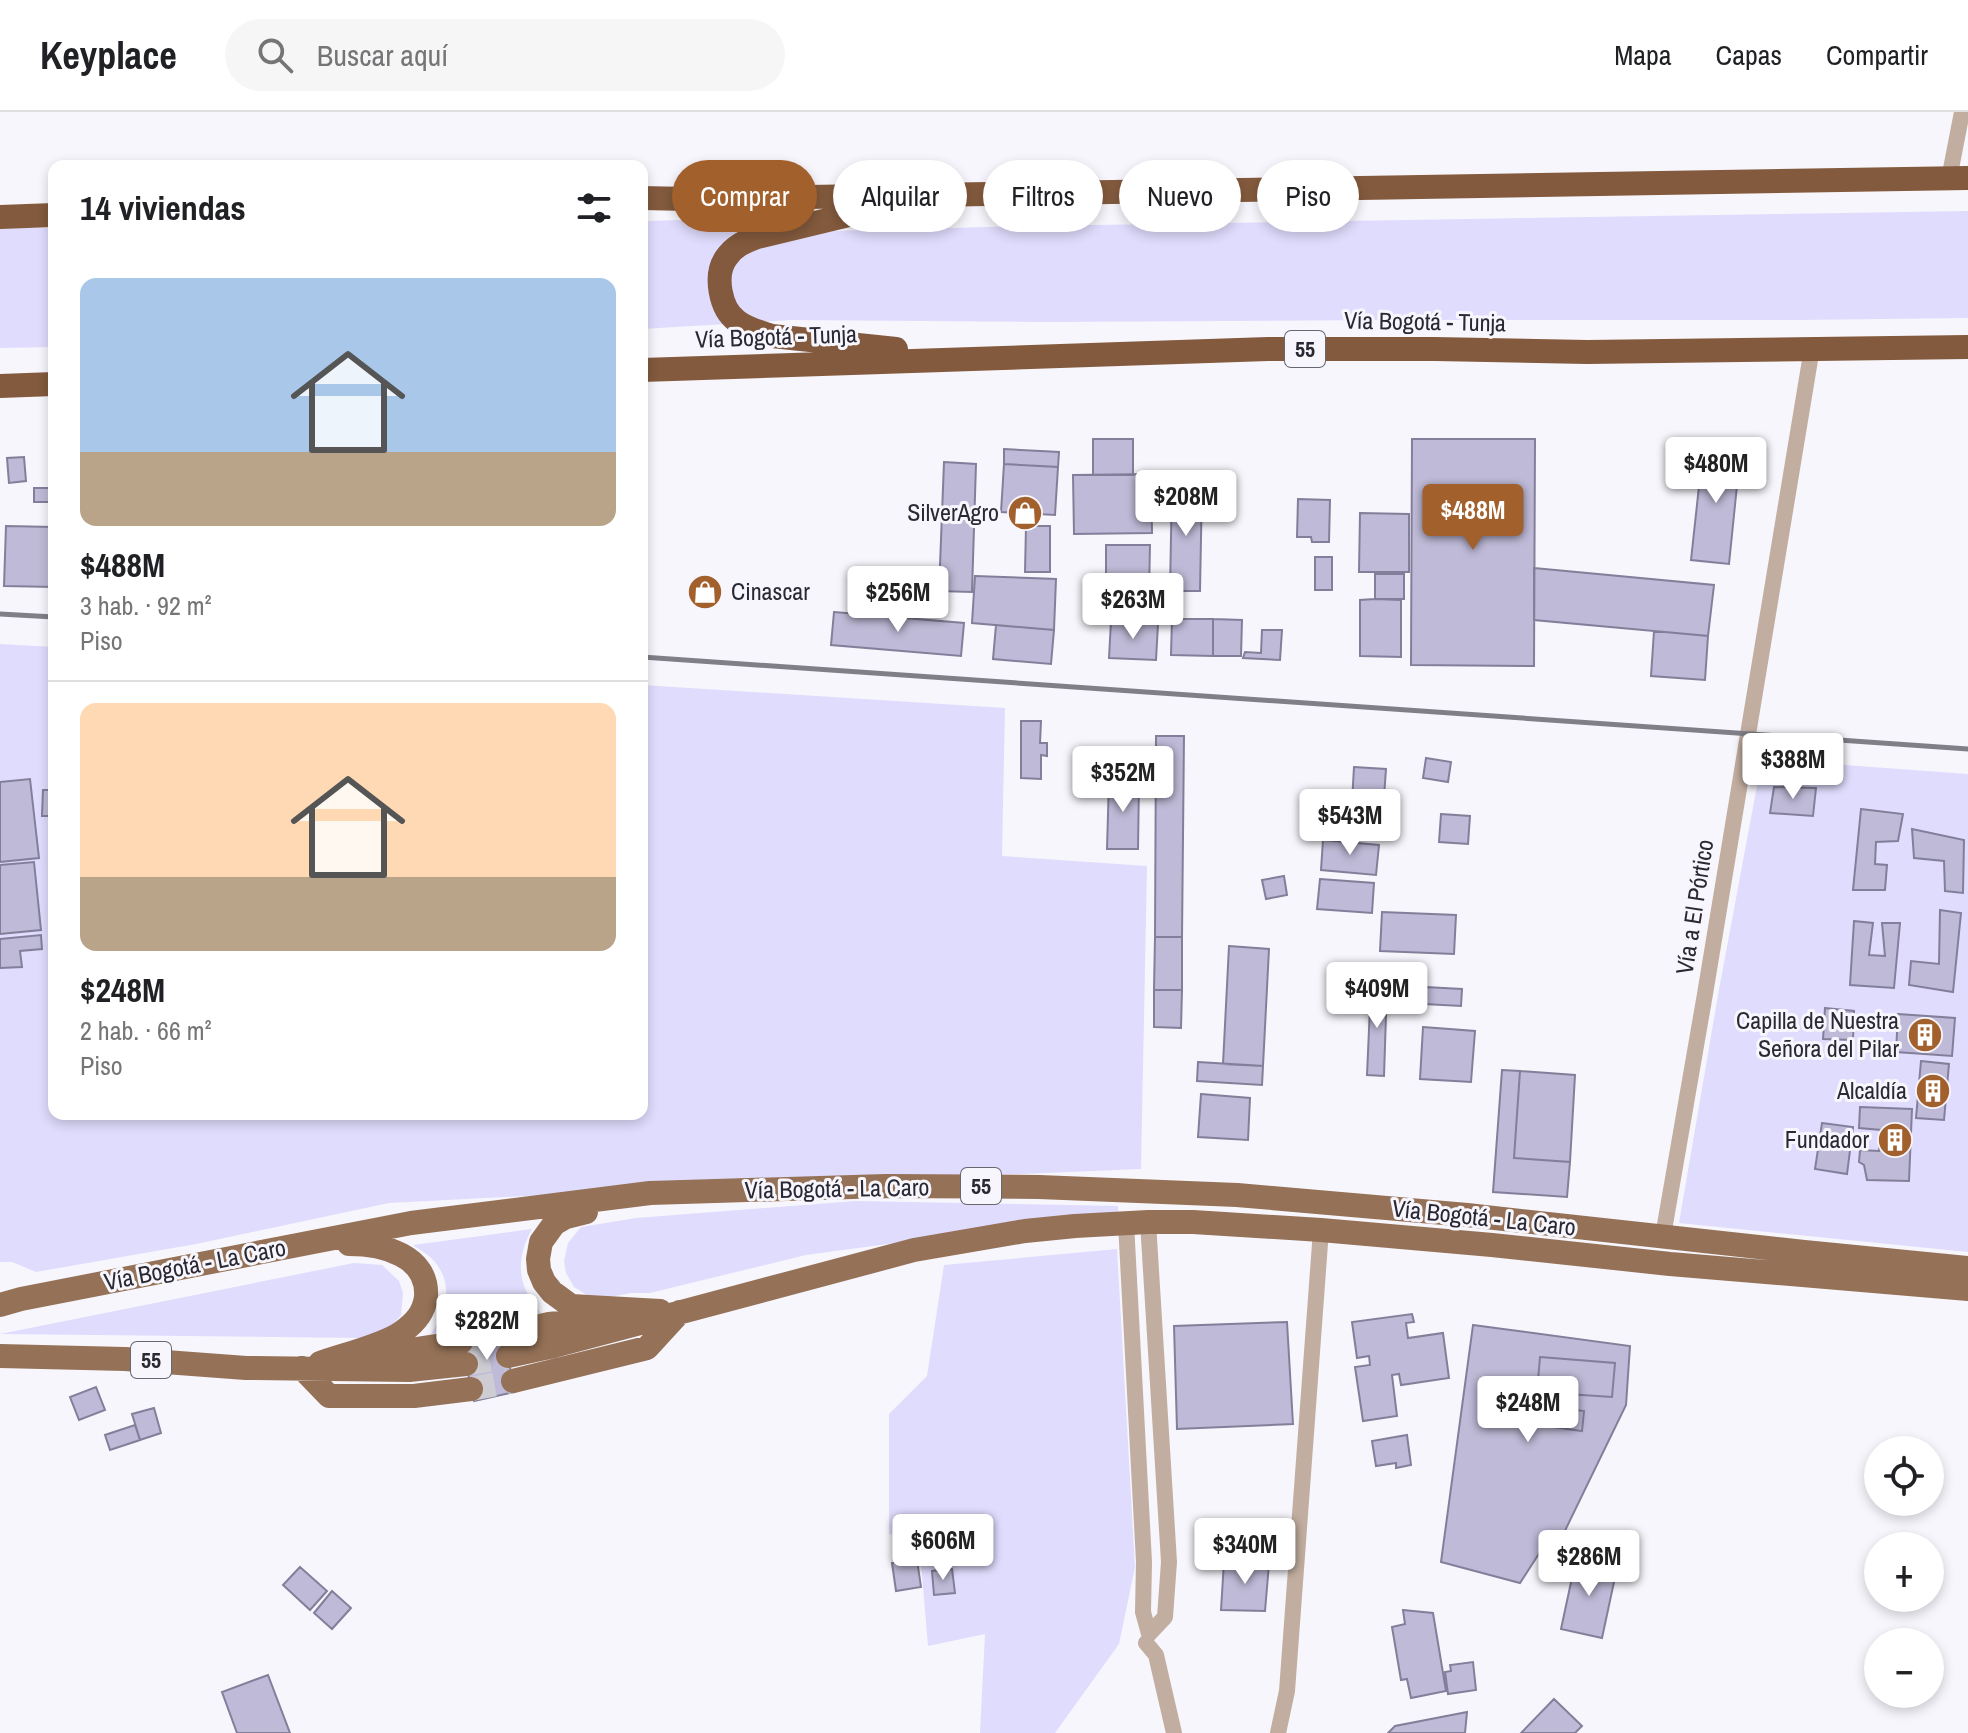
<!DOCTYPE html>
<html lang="es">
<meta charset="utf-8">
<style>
body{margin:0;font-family:"Archivo Narrow",sans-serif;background:#f6f6f6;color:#202124;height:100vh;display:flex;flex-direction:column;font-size:30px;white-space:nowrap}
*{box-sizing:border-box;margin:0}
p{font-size:26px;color:#757577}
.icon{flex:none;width:44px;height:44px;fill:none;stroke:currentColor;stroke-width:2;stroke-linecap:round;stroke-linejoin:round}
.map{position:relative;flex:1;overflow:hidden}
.drawer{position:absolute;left:48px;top:48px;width:600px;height:960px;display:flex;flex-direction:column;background:#fff;border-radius:16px;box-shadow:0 4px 12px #0003}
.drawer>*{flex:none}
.guide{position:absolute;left:672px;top:48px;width:760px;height:72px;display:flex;gap:16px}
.controls{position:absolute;left:1864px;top:1324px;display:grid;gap:16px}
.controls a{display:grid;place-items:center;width:80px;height:80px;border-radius:50%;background:#fff;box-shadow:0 4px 12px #0003;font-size:40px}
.price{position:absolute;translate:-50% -68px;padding:0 18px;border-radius:8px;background:#fff;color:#222;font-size:26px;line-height:52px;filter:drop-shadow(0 2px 4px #0008)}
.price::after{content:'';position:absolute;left:50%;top:48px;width:24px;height:18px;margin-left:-12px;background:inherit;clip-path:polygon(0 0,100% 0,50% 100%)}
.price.active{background:#a2602c;color:#fff}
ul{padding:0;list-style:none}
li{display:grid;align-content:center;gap:16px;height:424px;padding:0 32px}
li+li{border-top:2px solid #e0e0e0}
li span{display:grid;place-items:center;height:248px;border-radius:16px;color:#555}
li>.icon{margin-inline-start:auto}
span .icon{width:144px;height:144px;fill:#fffc;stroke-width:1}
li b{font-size:34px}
h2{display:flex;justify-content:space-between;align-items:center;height:96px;padding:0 32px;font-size:34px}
.chip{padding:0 28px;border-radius:36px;background:#fff;box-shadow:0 4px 12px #0003;font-size:28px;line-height:72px}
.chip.active{background:#a2602c;color:#fff}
header{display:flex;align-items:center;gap:48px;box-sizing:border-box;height:112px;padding:0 40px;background:#fff;border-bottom:2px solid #e0e0e0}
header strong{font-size:38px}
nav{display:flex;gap:44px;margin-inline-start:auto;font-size:28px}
.search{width:560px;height:72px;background:#f6f6f6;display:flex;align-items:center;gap:20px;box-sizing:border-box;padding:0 28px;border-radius:44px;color:#757577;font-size:30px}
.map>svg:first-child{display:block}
.green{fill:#e0dcfd}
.building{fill:#bebad7;stroke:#837f9a;stroke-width:2}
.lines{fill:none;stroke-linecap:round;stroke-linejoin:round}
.primary-tunnel{stroke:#cecdd4;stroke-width:24;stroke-dasharray:24 12;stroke-linecap:butt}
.street{stroke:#c2aea0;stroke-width:16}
.primary{stroke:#947157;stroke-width:24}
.highway{stroke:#835a3d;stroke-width:24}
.rail{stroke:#807e87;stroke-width:5}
.labels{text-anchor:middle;stroke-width:6;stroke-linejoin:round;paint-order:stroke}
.shield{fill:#f7f6fc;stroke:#68666f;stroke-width:2}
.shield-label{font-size:22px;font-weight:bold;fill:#2a2833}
.street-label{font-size:24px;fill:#2a2833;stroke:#f7f6fc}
.poi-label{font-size:24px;fill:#2a2833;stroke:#f7f6fc;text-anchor:end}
</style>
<header>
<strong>Keyplace</strong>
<div class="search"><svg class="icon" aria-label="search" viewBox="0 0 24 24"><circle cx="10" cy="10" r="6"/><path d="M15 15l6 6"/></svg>Buscar aquí</div>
<nav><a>Mapa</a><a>Capas</a><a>Compartir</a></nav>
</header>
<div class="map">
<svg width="1968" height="1621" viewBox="0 0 1968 1621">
<rect width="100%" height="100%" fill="#f7f6fc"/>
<!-- green -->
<path class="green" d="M1968,99V206L1798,208H1384L1047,210L791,208L642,217V109L686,108L792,120L1030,114Z
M0,116H54V235L0,236Z
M0,532L54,535V1002H642V573L1005,596L1002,744L1147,754L1141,1057L702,1075L389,1091L196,1132L36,1160L12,1150H0Z
M1762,647L1968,662V1140L1679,1111L1718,883Z
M855,1089L1118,1094V1101L806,1143L650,1181H631L595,1188L574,1175L566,1161L564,1149L568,1131L581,1115L636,1106Z
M532,1117C515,1148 517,1174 541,1201L431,1222C445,1199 455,1173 434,1149C429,1143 420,1138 413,1133Z
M1117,1137L1135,1455L1119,1532L1055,1621H980L985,1522L928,1534L919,1427L889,1422V1302L927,1264L944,1153Z
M354,1151L382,1153L399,1169L403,1181L401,1203L386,1221L362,1226L0,1222Z"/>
<!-- building -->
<path class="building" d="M1093,327H1133V363H1093Z
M1412,327H1535L1534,554L1411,553Z
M1704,328L1722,330L1721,341L1740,344L1729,452L1691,448Z
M1004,337L1059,340L1058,355L1004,352Z
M24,345L26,369L9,371L7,346Z
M944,350L976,352L972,480L939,479Z
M1004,352L1058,355L1055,403L1001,400Z
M1151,362L1152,421L1074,422L1073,363Z
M1172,372L1202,373L1200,479H1170Z
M34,376H54V390H34Z
M1298,387L1330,388L1329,430H1312L1311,425H1297Z
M1360,401L1409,402V460H1359Z
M6,414L54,415V475L4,474Z
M1026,414H1050V460H1025Z
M1106,433H1150L1149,481L1106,480Z
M1315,445H1332V478H1315Z
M1534,456L1714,473L1708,524L1534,508Z
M1375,462H1404V487H1375Z
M975,464L1056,467L1054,518L972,511Z
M1375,487L1401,488V545L1360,544V488Z
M834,500L964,511L961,544L831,533Z
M1172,507H1213V544L1171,543Z
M1213,507L1242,508L1241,544H1213Z
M1111,509L1158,512L1156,548L1109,546Z
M996,513L1054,518L1051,552L993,547Z
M1262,518H1282L1280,548L1243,546L1245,540L1261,541Z
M1654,519L1708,524L1705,568L1651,564Z
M1021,609H1041L1040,631H1047V644L1041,643V667L1021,666Z
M1156,624H1184L1182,825H1155Z
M1426,646L1451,650L1448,670L1423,666Z
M1354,655L1386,657L1381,727L1350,724Z
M30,667L39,746L0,750V670Z
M1109,667L1139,668L1138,737H1107Z
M1774,675L1816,676L1813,704L1770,701Z
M43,678H54V704H42Z
M1861,697L1903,702L1898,729L1876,730L1875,752L1887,753L1885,778H1853Z
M1441,702L1470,704L1468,732L1439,730Z
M1912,717L1964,728L1963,781L1945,779L1944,749L1914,746Z
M1323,728L1379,733L1376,763L1321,758Z
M34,750L41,818L0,822V753Z
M1284,764L1287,783L1266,787L1262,768Z
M1320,767L1374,771L1372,801L1317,797Z
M1940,798L1961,801L1953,880L1909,873L1911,849L1939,852Z
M1382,800L1456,803L1454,842L1380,839Z
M1854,809L1873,811L1869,843L1885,844L1882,811H1900L1894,876L1850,873Z
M41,823L42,837L20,839L22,855L0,856V827Z
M1155,825H1182V878H1154Z
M1229,834L1269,837L1263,954L1223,952Z
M1371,872L1387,873L1384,964L1367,963Z
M1387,873L1462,877L1461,894L1386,890Z
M1154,878H1182L1181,916L1154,915Z
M1825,896L1854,899L1853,928L1823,927Z
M1898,902L1955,906L1952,944L1896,940Z
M1423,915L1475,919L1471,970L1420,967Z
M1921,949L1949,952L1944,1008L1916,1006Z
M1198,950L1263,954L1262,973L1197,969Z
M1502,958L1520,959L1514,1046L1570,1050L1567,1085L1493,1080Z
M1520,959L1575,963L1570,1050L1514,1046Z
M1201,982L1250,986L1248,1028L1198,1025Z
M1860,995L1912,997L1909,1069L1867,1068L1864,1053L1859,1050L1860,1038L1879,1039L1881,1018L1859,1016Z
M1822,1011L1853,1015L1847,1062L1815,1057Z
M1412,1202L1414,1210L1406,1211L1408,1226L1443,1221L1449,1266L1401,1273L1399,1262L1392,1263L1397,1304L1363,1309L1355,1255L1370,1253L1369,1244L1357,1246L1352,1210Z
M1287,1210L1293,1312L1177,1317L1174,1214Z
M501,1211L515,1280L474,1289L459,1220Z
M1473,1213L1630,1234L1626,1293L1559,1431L1542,1437L1520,1471L1441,1450Z
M1540,1245L1615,1251L1612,1285L1537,1280Z
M96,1275L105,1298L79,1308L70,1285Z
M1548,1294L1584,1299L1582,1319L1545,1314Z
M154,1296L161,1321L140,1328L132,1302Z
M135,1313L140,1328L110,1338L105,1323Z
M1407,1323L1411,1353L1396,1356V1351L1376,1354L1372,1329Z
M1576,1447L1617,1456L1602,1526L1561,1517Z
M917,1448L921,1475L896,1479L892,1451Z
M1224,1449L1269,1452L1265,1499L1221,1498Z
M300,1455L327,1479L310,1498L283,1473Z
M952,1457L955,1481L934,1483L932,1459Z
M332,1479L351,1496L332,1517L314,1501Z
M1403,1498L1433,1501L1446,1579L1411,1586L1407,1567L1401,1568L1392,1515L1405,1512Z
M1473,1550L1476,1578L1448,1582L1445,1560L1451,1559L1450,1553Z
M268,1563L290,1621H237L222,1580Z
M1554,1587L1582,1614L1575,1621H1521Z
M1467,1600L1465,1621H1388L1395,1614Z"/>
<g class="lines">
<!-- primary-tunnel -->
<path class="primary-tunnel" d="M461,1230L503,1222
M466,1252L508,1244
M471,1277L513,1269"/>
<!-- street -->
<path class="street" d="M1949,67L1962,0
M1148,1110L1169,1450L1165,1505L1149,1522
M1126,1111L1144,1450L1143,1500L1149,1522
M1663,1124L1705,882L1812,236
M1146,1531L1156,1543L1174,1621
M1278,1621L1287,1579L1321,1118"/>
<!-- primary -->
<path class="primary" d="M586,1100L566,1105L554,1112L541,1130L538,1147L539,1158L544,1170L552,1180L571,1194L660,1199
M0,1193L21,1187L411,1111L650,1081L886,1074L1039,1075L1237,1083L1467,1103L1804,1140L1968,1156
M503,1222L549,1212L598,1207
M0,1244L125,1247L246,1256L409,1258L466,1252
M372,1244L461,1230
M508,1244L554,1234L914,1138L1025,1119L1075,1114L1148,1110H1193L1321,1118L1492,1133L1670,1152L1968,1177
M320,1251C342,1243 385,1233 402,1220C415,1211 424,1201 426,1185C429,1143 382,1132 349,1132
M302,1256L329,1284H414L471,1277
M513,1269L647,1236L680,1200"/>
<!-- highway -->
<path class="highway" d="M642,86L688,87L1968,66
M890,93L757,125C744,130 734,134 726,146C714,163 720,197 737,209C747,217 760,220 772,224L896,237
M0,105L54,103
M642,258L1268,237H1435L1587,240L1968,235
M0,274L54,272"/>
<!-- rail -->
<path class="rail" d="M0,502L54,505
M642,545L1968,637"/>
</g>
<!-- icons -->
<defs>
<g id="shop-disc" transform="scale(1.8)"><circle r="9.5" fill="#a2602c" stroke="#f7f6fc"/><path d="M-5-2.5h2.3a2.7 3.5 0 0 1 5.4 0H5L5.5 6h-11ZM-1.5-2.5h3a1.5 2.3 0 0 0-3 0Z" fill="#fff"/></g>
<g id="building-disc" transform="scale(1.8)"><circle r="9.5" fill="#a2602c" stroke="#f7f6fc"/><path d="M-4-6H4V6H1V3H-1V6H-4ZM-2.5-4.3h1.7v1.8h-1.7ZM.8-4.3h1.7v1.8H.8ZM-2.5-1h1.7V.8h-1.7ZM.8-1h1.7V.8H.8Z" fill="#fff"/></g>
</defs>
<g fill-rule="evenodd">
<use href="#shop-disc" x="1025" y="401"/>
<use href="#shop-disc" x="705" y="480"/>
<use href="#building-disc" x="1925" y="923"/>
<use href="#building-disc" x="1933" y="979"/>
<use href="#building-disc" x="1895" y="1028"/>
</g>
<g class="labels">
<!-- shield labels -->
<g class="shield">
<rect x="1285" y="219" width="40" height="36" rx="6"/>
<rect x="961" y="1056" width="40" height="36" rx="6"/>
<rect x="131" y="1230" width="40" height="36" rx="6"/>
</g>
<g class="shield-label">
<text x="1305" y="245">55</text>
<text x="981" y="1082">55</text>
<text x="151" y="1256">55</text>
</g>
<!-- street labels -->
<g class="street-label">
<text transform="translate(1425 210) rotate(1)" y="8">Vía Bogotá - Tunja</text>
<text transform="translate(776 225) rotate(-2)" y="8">Vía Bogotá - Tunja</text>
<text transform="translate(1695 795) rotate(-81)" y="8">Vía a El Pórtico</text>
<text transform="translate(837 1077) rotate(-1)" y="8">Vía Bogotá - La Caro</text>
<text transform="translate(1484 1106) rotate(6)" y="8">Vía Bogotá - La Caro</text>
<text transform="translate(195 1153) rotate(-11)" y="8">Vía Bogotá - La Caro</text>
</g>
<!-- poi labels -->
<g class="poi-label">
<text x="999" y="409">SilverAgro</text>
<text x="731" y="488" text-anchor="start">Cinascar</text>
<text x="1899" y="917">Capilla de Nuestra<tspan x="1899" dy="28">Señora del Pilar</tspan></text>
<text x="1907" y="987">Alcaldía</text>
<text x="1869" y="1036">Fundador</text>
</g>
</g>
</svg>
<div class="controls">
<a><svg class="icon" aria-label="locate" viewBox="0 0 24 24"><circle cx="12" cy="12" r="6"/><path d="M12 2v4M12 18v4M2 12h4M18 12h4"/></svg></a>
<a>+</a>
<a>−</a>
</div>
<b class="price" style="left:1716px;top:393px">$480M</b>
<b class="price" style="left:1186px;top:426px">$208M</b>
<b class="price active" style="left:1473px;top:440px">$488M</b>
<b class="price" style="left:898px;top:522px">$256M</b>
<b class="price" style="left:1133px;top:529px">$263M</b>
<b class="price" style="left:1793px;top:689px">$388M</b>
<b class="price" style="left:1123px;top:702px">$352M</b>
<b class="price" style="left:1350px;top:745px">$543M</b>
<b class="price" style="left:1377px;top:918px">$409M</b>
<b class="price" style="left:487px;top:1250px">$282M</b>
<b class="price" style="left:1528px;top:1332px">$248M</b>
<b class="price" style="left:943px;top:1470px">$606M</b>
<b class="price" style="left:1245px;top:1474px">$340M</b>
<b class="price" style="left:1589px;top:1486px">$286M</b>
<div class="guide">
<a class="chip active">Comprar</a>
<a class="chip">Alquilar</a>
<a class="chip">Filtros</a>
<a class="chip">Nuevo</a>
<a class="chip">Piso</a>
</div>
<section class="drawer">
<h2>14 viviendas<svg class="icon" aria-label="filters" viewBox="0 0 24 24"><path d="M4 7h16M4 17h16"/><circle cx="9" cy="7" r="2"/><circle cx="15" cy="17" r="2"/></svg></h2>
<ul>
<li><span style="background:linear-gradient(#a9c7e8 70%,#b9a48a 0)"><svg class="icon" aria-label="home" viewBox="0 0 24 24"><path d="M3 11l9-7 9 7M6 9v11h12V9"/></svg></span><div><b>$488M</b><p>3 hab. · 92 m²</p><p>Piso</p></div></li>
<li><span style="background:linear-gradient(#ffd9b3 70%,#b9a48a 0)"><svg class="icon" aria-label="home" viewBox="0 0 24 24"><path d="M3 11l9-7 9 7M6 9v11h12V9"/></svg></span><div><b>$248M</b><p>2 hab. · 66 m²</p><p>Piso</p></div></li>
</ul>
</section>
</div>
